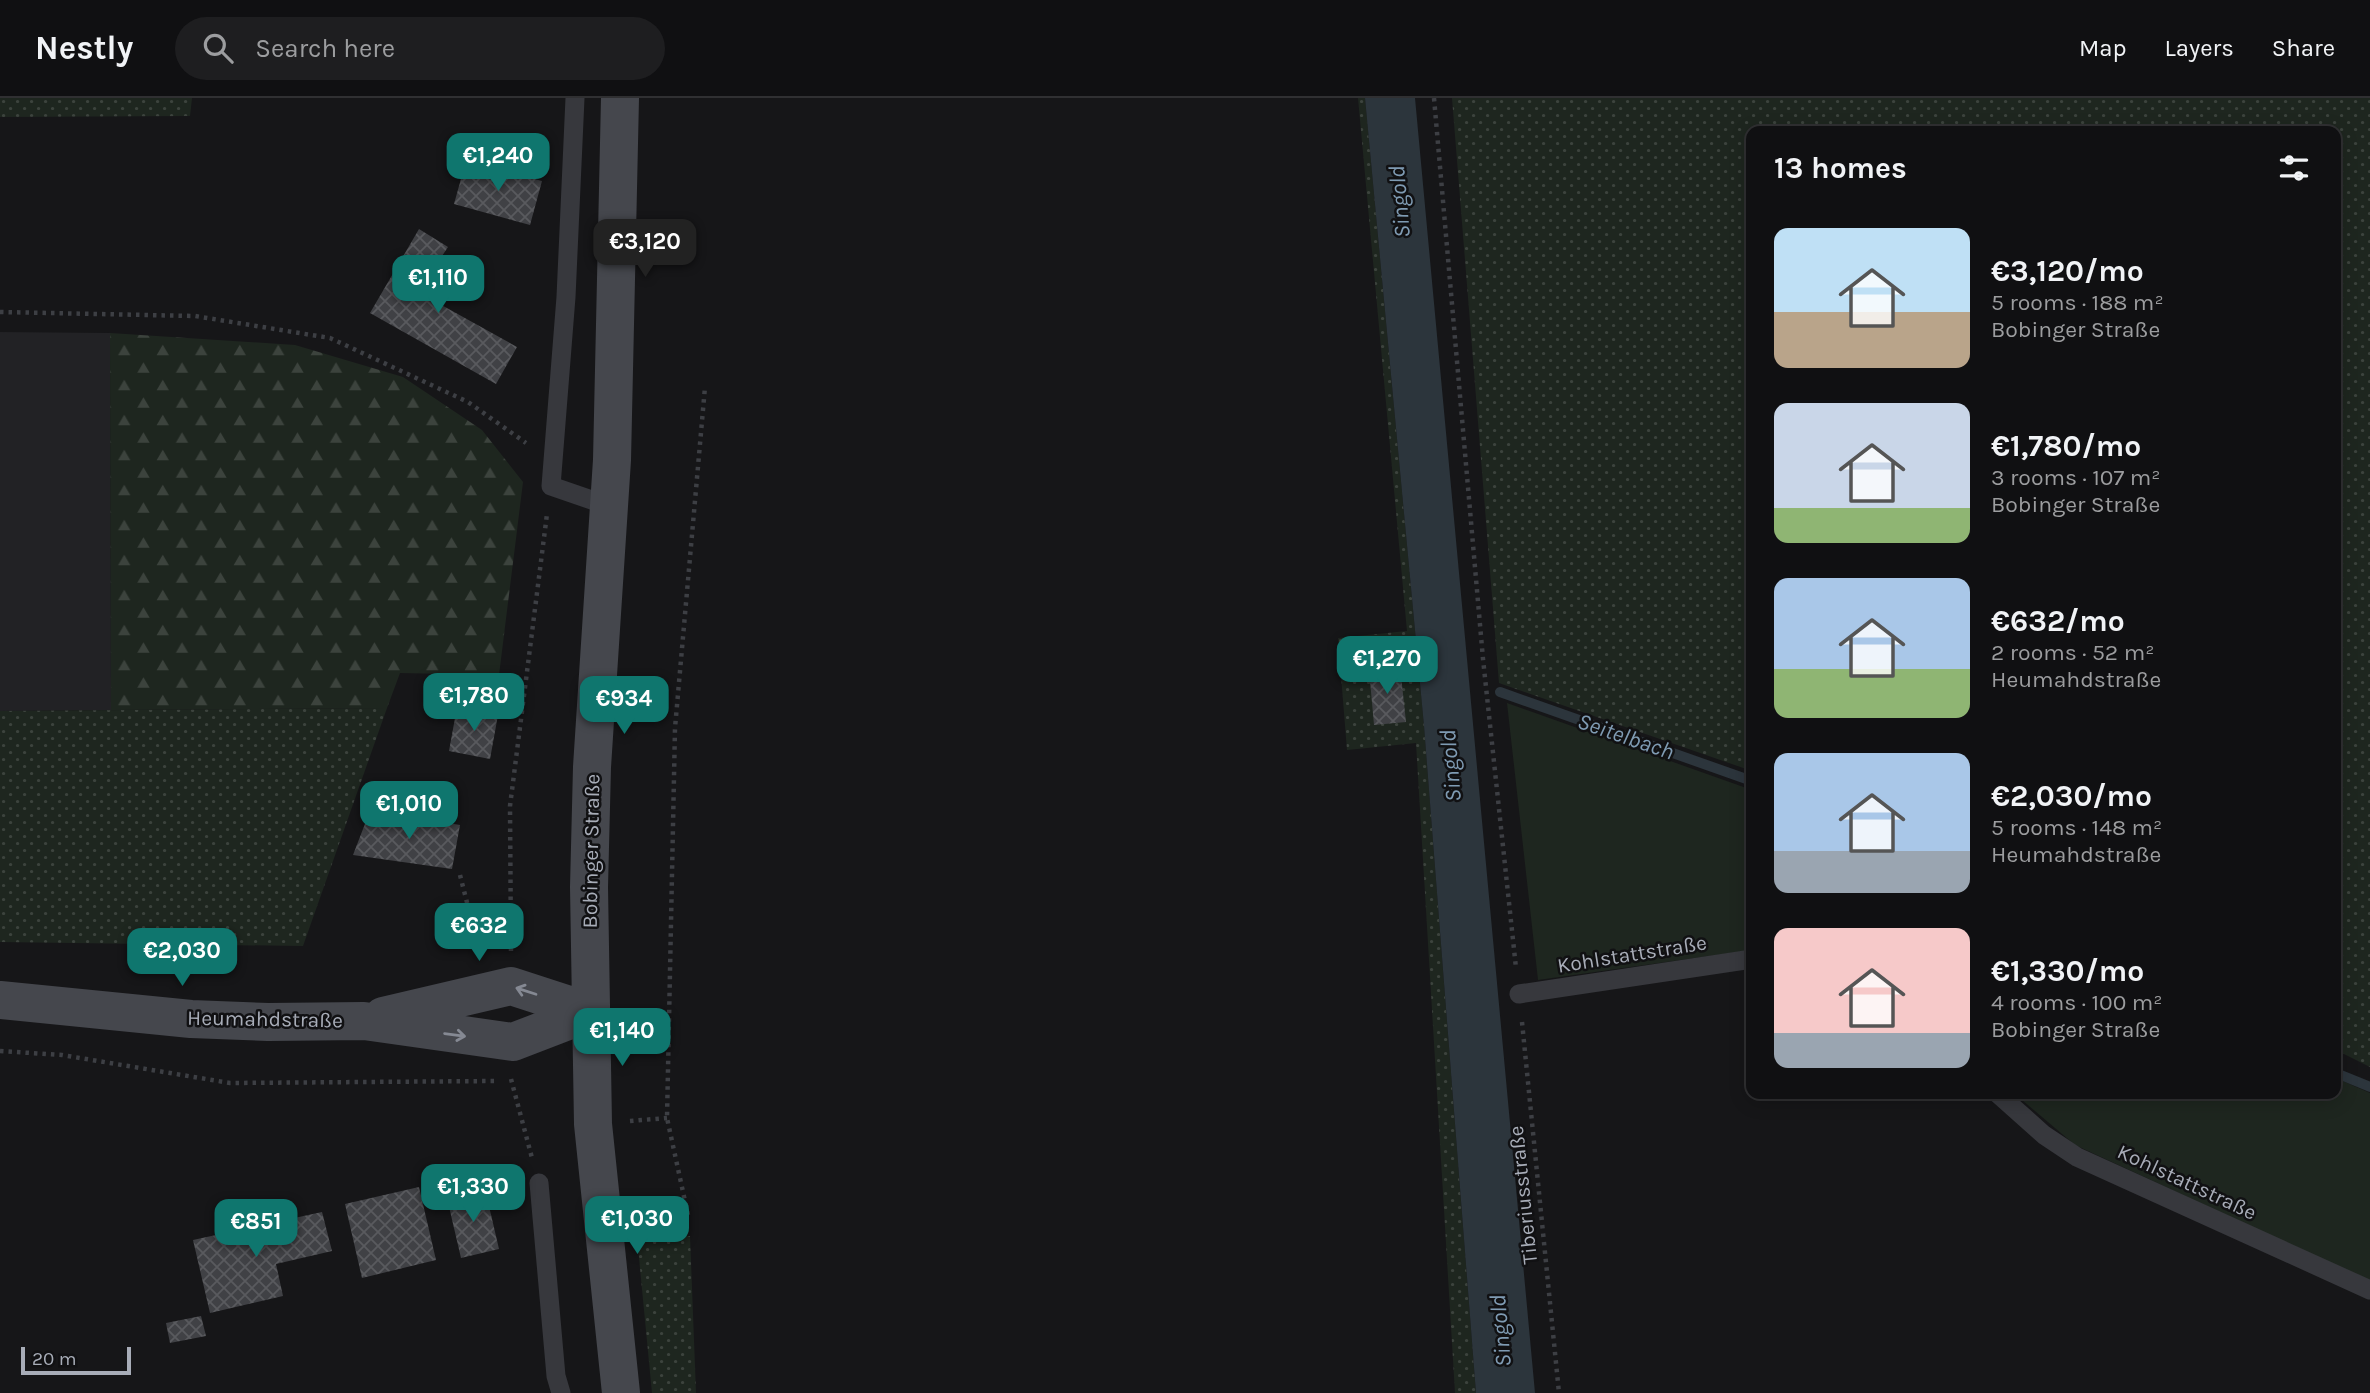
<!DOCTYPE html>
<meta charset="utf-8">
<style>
body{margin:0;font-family:Karla,sans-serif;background:#1e1e20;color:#f1f3f6;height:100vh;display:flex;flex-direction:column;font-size:26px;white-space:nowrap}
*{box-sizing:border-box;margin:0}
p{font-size:23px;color:#9c9d9f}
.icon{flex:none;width:38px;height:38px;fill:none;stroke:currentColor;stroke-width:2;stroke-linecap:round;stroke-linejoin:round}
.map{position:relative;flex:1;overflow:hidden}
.side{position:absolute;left:1746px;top:28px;width:595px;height:973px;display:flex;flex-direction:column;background:#101012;border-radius:14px;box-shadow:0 4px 18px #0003,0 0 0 2px #303032}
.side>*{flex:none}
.scale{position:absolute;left:21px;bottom:18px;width:110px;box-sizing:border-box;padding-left:7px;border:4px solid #a8adb8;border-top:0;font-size:19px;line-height:24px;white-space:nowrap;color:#a8adb8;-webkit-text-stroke:5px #111113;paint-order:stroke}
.price{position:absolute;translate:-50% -60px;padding:0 16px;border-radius:14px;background:#0f766e;color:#fff;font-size:23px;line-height:46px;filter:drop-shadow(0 2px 4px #0008)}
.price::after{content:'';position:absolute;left:50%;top:42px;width:21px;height:16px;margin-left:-10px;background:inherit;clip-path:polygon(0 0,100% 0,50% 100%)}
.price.current{background:#222;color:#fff}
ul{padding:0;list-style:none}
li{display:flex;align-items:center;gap:21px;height:175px;padding:0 28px}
li span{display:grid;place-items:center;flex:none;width:196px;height:140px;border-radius:14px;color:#555}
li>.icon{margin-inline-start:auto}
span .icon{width:84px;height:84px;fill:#fffc;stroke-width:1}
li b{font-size:30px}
h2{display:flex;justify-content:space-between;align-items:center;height:84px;padding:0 28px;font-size:30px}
header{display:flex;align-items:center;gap:42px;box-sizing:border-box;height:98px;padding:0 35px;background:#101012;border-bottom:2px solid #303032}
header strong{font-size:33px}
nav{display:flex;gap:38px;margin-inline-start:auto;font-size:24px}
.search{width:490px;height:63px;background:#1e1e20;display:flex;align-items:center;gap:18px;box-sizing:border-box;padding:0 24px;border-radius:38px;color:#9c9d9f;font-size:26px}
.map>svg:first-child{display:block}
.built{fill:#222225}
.grass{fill:url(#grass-dots)}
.forest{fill:url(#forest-firs)}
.garden{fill:#1e261f}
.water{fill:#2c353c}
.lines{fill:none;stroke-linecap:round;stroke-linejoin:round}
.stream{stroke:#2c353c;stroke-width:10}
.building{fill:url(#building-cross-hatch)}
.path{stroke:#3d3f44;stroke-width:4.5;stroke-dasharray:3.5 5;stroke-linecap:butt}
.lane{stroke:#37383d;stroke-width:19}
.secondary{stroke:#45474d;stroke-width:38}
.oneway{stroke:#858993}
.labels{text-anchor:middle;stroke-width:5;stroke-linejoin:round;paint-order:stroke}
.street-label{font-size:21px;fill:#a8adb8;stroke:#111113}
.water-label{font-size:23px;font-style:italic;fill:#7f9bb3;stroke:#111113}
</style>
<header>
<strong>Nestly</strong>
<div class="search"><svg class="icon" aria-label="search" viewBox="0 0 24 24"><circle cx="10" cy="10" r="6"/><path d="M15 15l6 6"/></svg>Search here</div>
<nav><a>Map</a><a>Layers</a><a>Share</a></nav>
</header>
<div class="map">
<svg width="2370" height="1295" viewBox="0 0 2370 1295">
<defs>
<pattern id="grass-dots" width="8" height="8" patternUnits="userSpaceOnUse" patternTransform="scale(1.75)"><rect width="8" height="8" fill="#1e261f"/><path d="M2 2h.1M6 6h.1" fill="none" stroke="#3c433d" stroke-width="1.8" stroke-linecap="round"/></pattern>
<pattern id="forest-firs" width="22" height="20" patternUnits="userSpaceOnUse" patternTransform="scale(1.75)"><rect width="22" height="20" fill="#1e261f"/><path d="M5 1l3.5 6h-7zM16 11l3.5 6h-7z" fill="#3c433d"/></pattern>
<pattern id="building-cross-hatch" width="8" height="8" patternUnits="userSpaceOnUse" patternTransform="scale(1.75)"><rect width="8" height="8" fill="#404145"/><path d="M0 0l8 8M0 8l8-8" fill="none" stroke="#595a5e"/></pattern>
</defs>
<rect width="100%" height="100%" fill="#161618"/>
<!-- built -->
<path class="built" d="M0,234L110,235L111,612L0,613Z"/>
<!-- grass -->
<path class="grass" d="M0,0H192L190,18L0,19Z
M1358,0H1365L1424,628L1476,1295H1455L1416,645L1347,652L1338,540L1407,533Z
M1452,0H2370V969L2336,952V33H1752V673L1499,585Z
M387,610L303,848L0,844V613Z
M690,1138L696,1295H652L637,1139Z"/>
<!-- forest -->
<path class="forest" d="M110,235L295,247L403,279L482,332L523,384L499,577L400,575L387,610L111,612Z"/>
<!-- garden -->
<path class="garden" d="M1507,605L1752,692V852L1538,882Z
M2336,980L2370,995V1183L2075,1047L2015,996H2336Z"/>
<!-- water -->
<path class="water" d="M1365,0H1415L1535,1295H1476L1424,628Z"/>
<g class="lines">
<!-- stream -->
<path class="stream" d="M1500,594L1752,683
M2336,975L2370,989"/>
</g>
<!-- building -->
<path class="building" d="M466,63L542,83L530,127L454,106Z
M419,131L448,149L418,194L517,249L496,286L370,215Z
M1400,568L1406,624L1374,627L1369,571Z
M457,609L498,617L490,661L449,653Z
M390,715L460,727L452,771L353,757L368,718L388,722Z
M419,1089L436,1162L362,1180L345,1106Z
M485,1091L499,1151L461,1160L447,1100Z
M322,1114L332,1153L276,1166L283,1198L210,1215L193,1142Z
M201,1218L206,1238L170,1245L166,1225Z"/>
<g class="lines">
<!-- path -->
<path class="path" d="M1434,0L1483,561L1516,870
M0,214L195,218L330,240L468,304L526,345
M460,777L474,832L511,849
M511,853L510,708L547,416
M1522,924L1559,1295
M0,953L62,957L230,985L496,983
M511,981L532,1060
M630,1023L667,1020
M688,1117L667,1020L675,630L705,289"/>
<!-- lane -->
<path class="lane" d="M575,0L566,199L551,388L609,408
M1519,896L1752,861
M1998,996L2044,1037L2077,1059L2370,1192
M539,1085L556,1278L561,1295"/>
<!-- secondary -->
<path class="secondary" d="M620,0L612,362L592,669L589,789L593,1026L621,1295
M0,902L191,921L268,924L364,923L513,944L591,914
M383,918L511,888L591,914"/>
</g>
<!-- one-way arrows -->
<defs><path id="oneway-shaft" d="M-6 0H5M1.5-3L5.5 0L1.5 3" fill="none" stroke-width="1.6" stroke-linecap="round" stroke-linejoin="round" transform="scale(1.75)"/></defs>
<g class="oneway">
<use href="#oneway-shaft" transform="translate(526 893) rotate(-162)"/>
<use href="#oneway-shaft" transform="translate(455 937) rotate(8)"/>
</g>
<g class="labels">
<!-- street labels -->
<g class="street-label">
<text transform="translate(591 753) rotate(-89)" y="7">Bobinger Straße</text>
<text transform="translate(1632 856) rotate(-9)" y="7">Kohlstattstraße</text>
<text transform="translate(265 921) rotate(1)" y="7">Heumahdstraße</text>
<text transform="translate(2187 1084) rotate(25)" y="7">Kohlstattstraße</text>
<text transform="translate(1523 1097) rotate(-96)" y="7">Tiberiusstraße</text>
</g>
<!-- water labels -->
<g class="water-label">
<text transform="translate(1399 104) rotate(-95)" y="8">Singold</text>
<text transform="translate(1626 638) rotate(19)" y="8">Seitelbach</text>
<text transform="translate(1450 668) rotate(-95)" y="8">Singold</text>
<text transform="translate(1500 1233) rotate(-95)" y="8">Singold</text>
</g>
</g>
</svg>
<div class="scale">20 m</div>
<b class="price" style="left:498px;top:95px">€1,240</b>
<b class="price current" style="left:645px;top:181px">€3,120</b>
<b class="price" style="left:438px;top:217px">€1,110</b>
<b class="price" style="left:1387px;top:598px">€1,270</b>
<b class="price" style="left:474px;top:635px">€1,780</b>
<b class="price" style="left:624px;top:638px">€934</b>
<b class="price" style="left:409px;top:743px">€1,010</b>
<b class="price" style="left:479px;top:865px">€632</b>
<b class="price" style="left:182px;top:890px">€2,030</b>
<b class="price" style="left:622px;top:970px">€1,140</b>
<b class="price" style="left:473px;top:1126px">€1,330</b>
<b class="price" style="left:637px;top:1158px">€1,030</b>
<b class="price" style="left:256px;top:1161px">€851</b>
<section class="side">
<h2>13 homes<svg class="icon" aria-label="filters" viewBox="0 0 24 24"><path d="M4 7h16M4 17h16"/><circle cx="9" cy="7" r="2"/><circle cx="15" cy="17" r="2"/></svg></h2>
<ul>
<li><span style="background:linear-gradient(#bfe0f5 60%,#b9a48a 0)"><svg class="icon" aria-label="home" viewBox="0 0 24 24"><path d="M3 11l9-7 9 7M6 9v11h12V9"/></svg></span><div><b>€3,120/mo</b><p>5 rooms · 188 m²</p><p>Bobinger Straße</p></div></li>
<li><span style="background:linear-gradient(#c9d6e8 75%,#8fb573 0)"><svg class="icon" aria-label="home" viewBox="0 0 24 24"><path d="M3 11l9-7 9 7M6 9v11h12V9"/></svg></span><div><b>€1,780/mo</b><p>3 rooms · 107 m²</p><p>Bobinger Straße</p></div></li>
<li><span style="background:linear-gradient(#a9c7e8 65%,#8fb573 0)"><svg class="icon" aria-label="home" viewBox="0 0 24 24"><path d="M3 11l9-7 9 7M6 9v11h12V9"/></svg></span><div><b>€632/mo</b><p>2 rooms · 52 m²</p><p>Heumahdstraße</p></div></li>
<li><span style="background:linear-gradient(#a9c7e8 70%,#9aa5b1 0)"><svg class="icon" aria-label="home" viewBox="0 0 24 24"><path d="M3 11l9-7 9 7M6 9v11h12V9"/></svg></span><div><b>€2,030/mo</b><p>5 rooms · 148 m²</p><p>Heumahdstraße</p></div></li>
<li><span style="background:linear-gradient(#f6c9c9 75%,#9aa5b1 0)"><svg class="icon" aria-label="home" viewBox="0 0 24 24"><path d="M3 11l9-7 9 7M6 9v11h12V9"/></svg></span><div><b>€1,330/mo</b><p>4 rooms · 100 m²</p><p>Bobinger Straße</p></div></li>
</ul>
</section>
</div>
